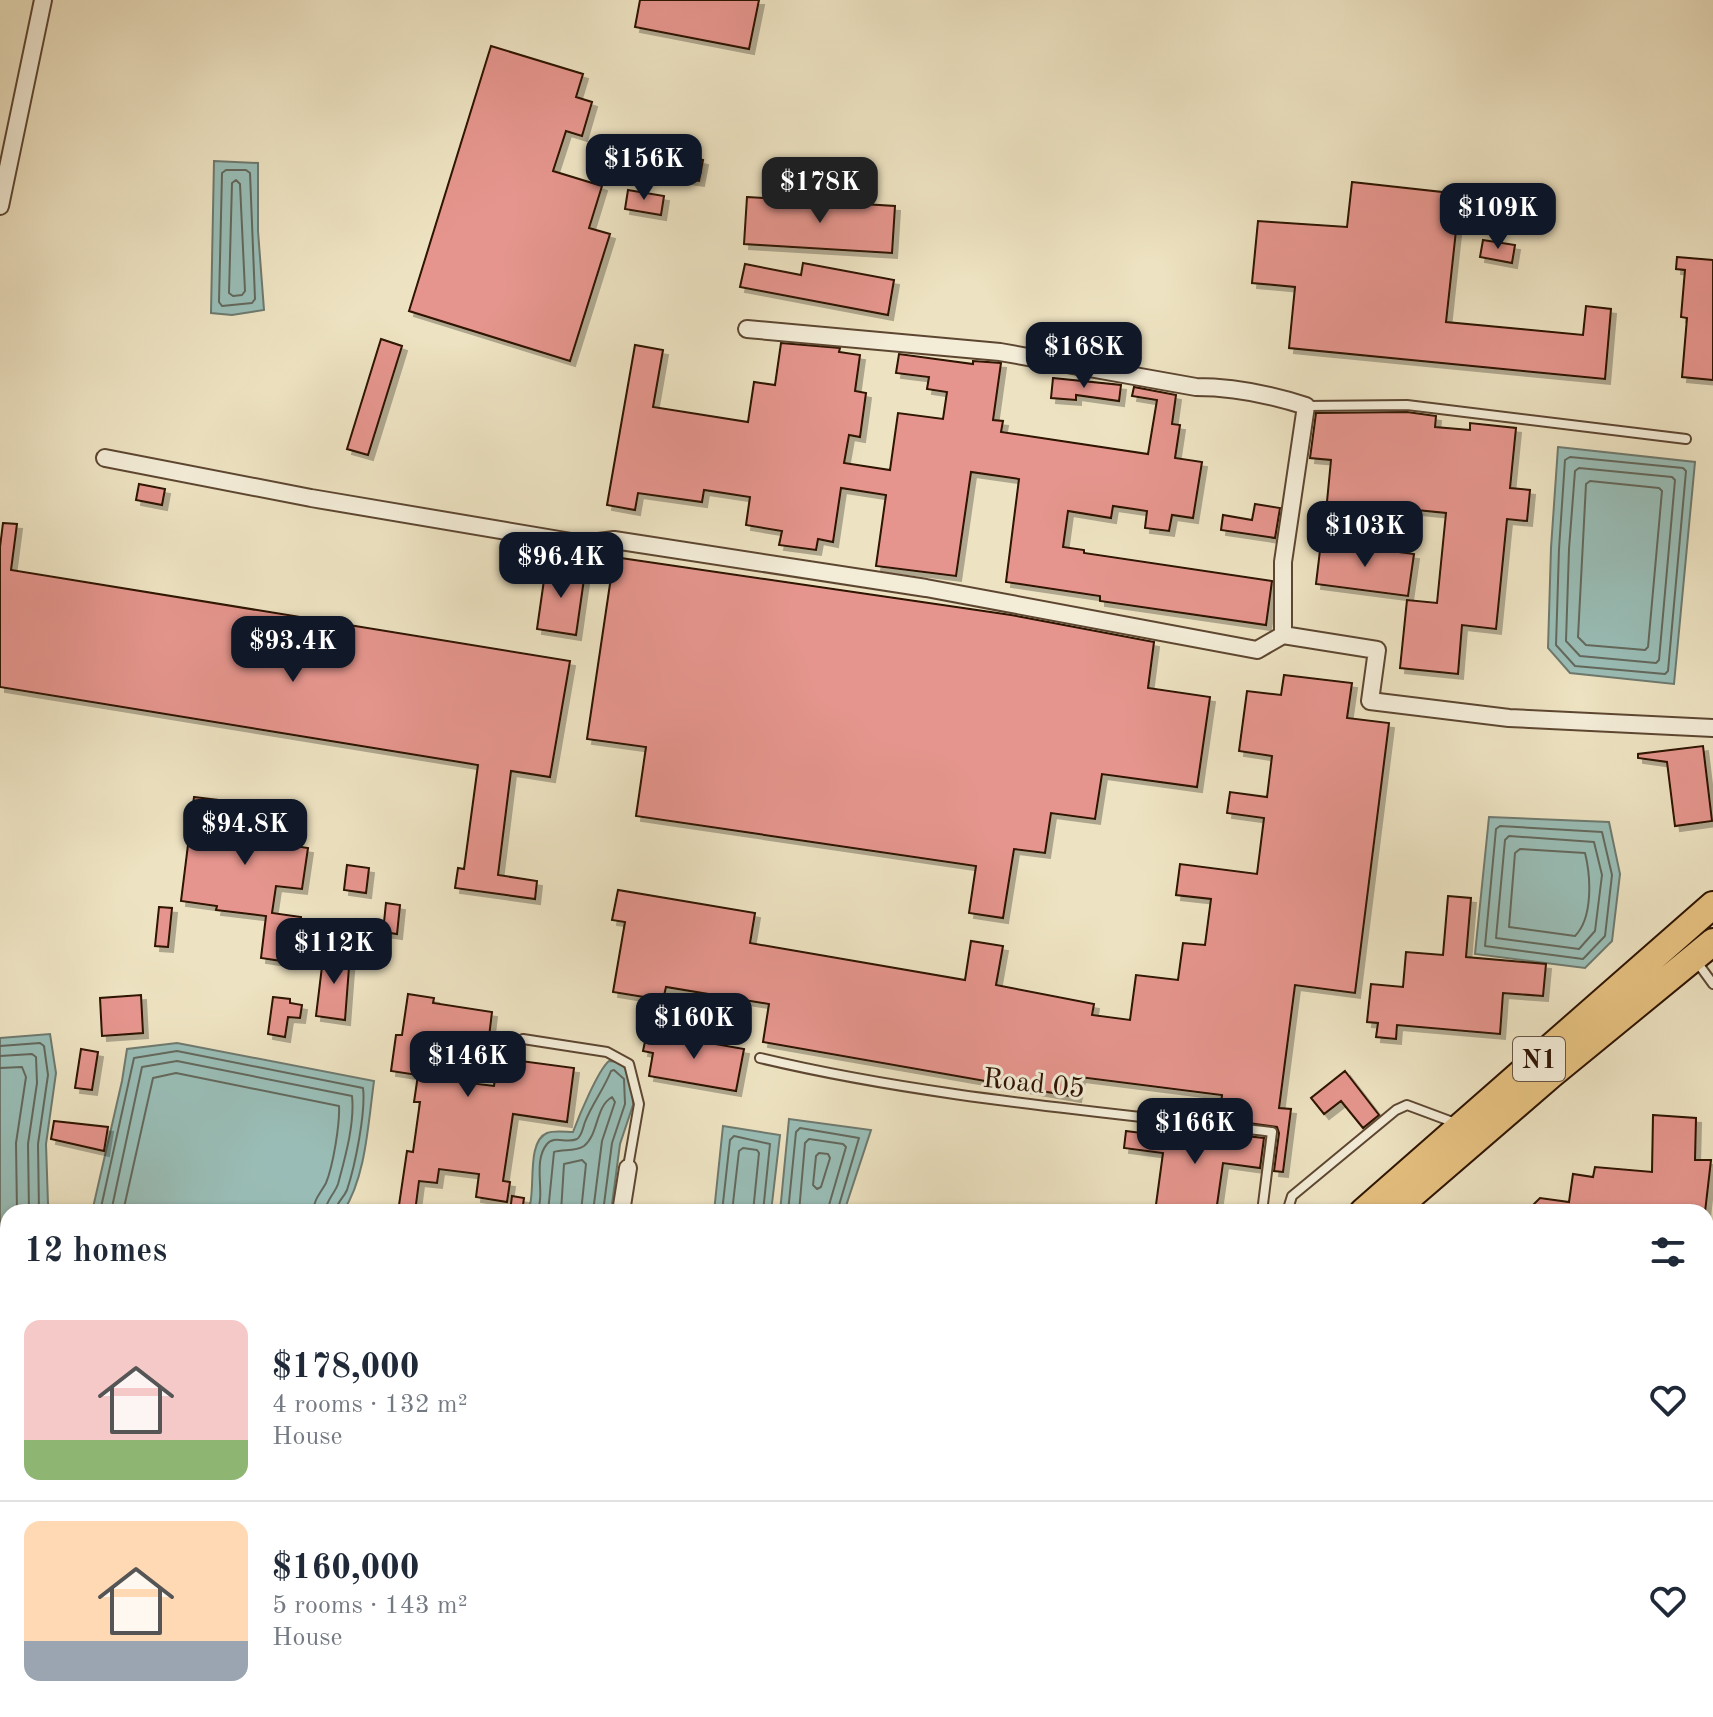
<!DOCTYPE html>
<meta charset="utf-8">
<style>
body{margin:0;font-family:"Old Standard TT",serif;background:#f6f6f7;color:#1f2937;height:100vh;display:flex;flex-direction:column;font-size:30px;white-space:nowrap}
*{box-sizing:border-box;margin:0}
p{font-size:26px;color:#747a83}
.icon{flex:none;width:44px;height:44px;fill:none;stroke:currentColor;stroke-width:2;stroke-linecap:round;stroke-linejoin:round}
.map{position:relative;flex:1;overflow:hidden}
.side{position:absolute;left:0px;top:1204px;width:1714px;height:514px;display:flex;flex-direction:column;background:#fff;border-radius:24px 24px 0 0;box-shadow:0 2px 6px #0004}
.side>*{flex:none}
.price{position:absolute;translate:-50% -68px;padding:0 18px;border-radius:16px;background:#111827;color:#fff;font-size:26px;line-height:52px;filter:drop-shadow(0 2px 4px #0008)}
.price::after{content:'';position:absolute;left:50%;top:48px;width:24px;height:18px;margin-left:-12px;background:inherit;clip-path:polygon(0 0,100% 0,50% 100%)}
.price.selected{background:#222;color:#fff}
ul{padding:0;list-style:none}
li{display:flex;align-items:center;gap:24px;height:200px;padding:0 24px}
li+li{border-top:2px solid #e0e1e3}
li span{display:grid;place-items:center;flex:none;width:224px;height:160px;border-radius:16px;color:#555}
li>.icon{margin-inline-start:auto}
span .icon{width:96px;height:96px;fill:#fffc;stroke-width:1}
li b{font-size:34px}
h2{display:flex;justify-content:space-between;align-items:center;height:96px;padding:0 24px;font-size:34px}
.map>svg:first-child{display:block}
.water{fill:#99bdb6;stroke:#6e796e;stroke-width:2}
.lines{fill:none;stroke-linecap:round;stroke-linejoin:round}
.shore{stroke:#63685c;stroke-width:2}
.building{fill:#e5958d;stroke:#2d1201;stroke-width:2;filter:url(#shadow)}
.service-casing{stroke:#5d4631;stroke-width:12}
.minor-casing{stroke:#5d4631;stroke-width:20}
.trunk-casing{stroke:#2d1201;stroke-width:30}
.service{stroke:#f3ecd7;stroke-width:8}
.minor{stroke:#f3ecd7;stroke-width:16}
.trunk{stroke:#e6c180;stroke-width:26}
.labels{text-anchor:middle;stroke-width:6;stroke-linejoin:round;paint-order:stroke}
.shield{fill:#f3ecd7;stroke:#685341;stroke-width:2}
.shield-label{font-size:26px;font-weight:bold;fill:#2d1201}
.street-label{font-size:28px;fill:#2d1201;stroke:#f3ecd7}
</style>
<div class="map">
<svg width="1713" height="1717" viewBox="0 0 1713 1717">
<defs>
<filter id="shadow"><feDropShadow dx="5" dy="5" stdDeviation="0" flood-color="#0004"/></filter>
</defs>
<rect width="100%" height="100%" fill="#ede2c1"/>
<filter id="stains"><feTurbulence type="fractalNoise" baseFrequency=".0025" numOctaves="4"/><feColorMatrix values="0 0 0 0 .2 0 0 0 0 .09 0 0 0 0 .02 0 0 0 .5 -.17"/></filter>
<radialGradient id="worn" r=".72"><stop offset=".6" stop-color="#630" stop-opacity="0"/><stop offset="1" stop-color="#630" stop-opacity=".3"/></radialGradient>
<!-- water -->
<path class="water" d="M214,161L258,163V231L264,310L232,315L211,313Z
M1558,447L1695,462L1674,684L1570,673L1548,648L1551,548Z
M1489,817L1609,822L1620,874L1612,941L1585,968L1475,954Z
M50,1034L56,1073L46,1144L48,1204L46,1212H8V1293L0,1297V1038Z
M177,1043L374,1081C368,1124 366,1177 343,1212H92L122,1081L127,1049Z
M609,1061L619,1062L632,1075L633,1105L620,1144L611,1212H528C537,1194 525,1142 547,1133C554,1130 566,1132 573,1132C579,1116 598,1070 609,1061Z
M789,1119L871,1130L844,1212H780Z
M723,1126L780,1135L771,1212H714Z
M0,1679L8,1687V1710H31L38,1717H0Z
M59,1710H132L137,1717H43Z
M157,1710H248L247,1717H160Z
M291,1710H564L563,1717H291Z"/>
<g class="lines">
<!-- shore -->
<path class="shore" d="M226,170H246L250,173L255,299L252,303L222,306L219,302L222,173Z
M236,180L240,184L245,291L242,295L233,296L229,293L232,183Z
M1570,457L1683,468L1686,471L1668,671L1665,674L1575,666L1556,645L1559,549L1565,460Z
M1579,468L1672,477L1675,480L1659,660L1656,663L1580,656L1566,641L1569,549L1575,471Z
M1590,481L1659,488L1662,491L1648,647L1645,650L1586,645L1578,637L1586,484Z
M1500,826L1602,832L1612,875L1605,936L1583,959L1485,946L1496,829Z
M1509,836L1594,842L1602,875L1595,931L1579,949L1496,938L1505,840Z
M1520,849L1585,853C1591,877 1593,918 1575,936L1509,927L1515,853Z
M0,1046L40,1043L44,1046L48,1075L38,1144L39,1212
M0,1056L32,1054L36,1057L37,1083L28,1144L29,1212
M0,1068L22,1067L26,1077L16,1143L17,1212
M819,1153L828,1154L830,1158L821,1187L817,1189L813,1185L816,1156Z
M100,1212L134,1058L177,1051L363,1088C366,1112 355,1166 347,1190C343,1199 336,1203 335,1212
M111,1212L142,1067L177,1061L352,1096C355,1123 345,1158 338,1184C334,1195 326,1200 325,1212
M123,1212L153,1078L176,1073L339,1106C340,1124 333,1166 326,1183C320,1194 314,1199 313,1212
M537,1212C546,1193 532,1162 547,1144C554,1135 567,1144 577,1139C582,1136 583,1127 585,1122C592,1104 604,1089 611,1071L614,1070L624,1079L625,1104L612,1143L603,1212
M548,1212L554,1152C563,1149 575,1152 584,1146C599,1134 595,1107 612,1097L615,1102L602,1141L593,1212
M561,1212L564,1164L582,1160L586,1164L581,1212
M722,1212L730,1140L734,1136L770,1144L763,1212
M732,1212L739,1151L743,1148L757,1150L759,1153L753,1212
M788,1212L796,1132L800,1128L859,1138L837,1212
M799,1212L805,1143L809,1139L843,1144L846,1147L827,1212"/>
</g>
<!-- building -->
<path class="building" d="M640,0H759L749,49L635,27Z
M491,46L583,74L576,97L592,102L582,136L566,131L553,171L602,186L589,228L610,234L570,361L409,311Z
M689,157L703,160L699,181L685,179Z
M1352,182L1460,194L1446,322L1583,335L1586,306L1611,309L1605,379L1289,348L1295,287L1252,283L1258,221L1347,227Z
M628,190L664,196L661,215L625,209Z
M747,197L895,206L892,253L744,244Z
M1483,240L1515,245L1512,263L1480,257Z
M1677,257L1713,260V380L1682,377L1687,318L1681,317L1685,270L1676,269Z
M803,263L894,280L888,315L740,287L745,264L801,275Z
M381,339L402,346L368,455L347,449Z
M781,343L840,348L839,352L860,355L855,391L866,393L860,437L849,435L844,463L890,470L898,413L943,419L947,392L927,389L929,377L896,373L899,354L973,364V361L1001,363L993,420L1003,421L1001,432L1148,454L1157,400L1132,396L1134,387L1176,395L1172,424L1180,425L1175,458L1202,462L1193,518L1172,515L1169,531L1145,528L1147,511L1113,506L1111,518L1068,511L1063,547L1084,550V553L1272,581L1266,625L1100,601V596L1006,582L1019,479L971,472L956,576L876,566L886,495L841,488L833,542L818,539L816,550L779,545L782,531L746,525L750,497L704,490L702,502L638,493L635,510L607,505L635,345L663,350L653,407L748,422L754,382L775,385Z
M1053,378L1121,385L1119,401L1076,395V400L1051,398Z
M1407,412L1436,416L1435,427L1470,430V423L1516,428L1510,488L1530,490L1527,521L1507,519L1496,629L1462,625L1458,674L1400,668L1407,600L1437,603L1446,513L1407,509L1406,519L1326,512L1331,460L1310,458L1316,413Z
M139,484L165,489L162,505L136,500Z
M1255,504L1280,508L1275,538L1221,530L1223,515L1252,520Z
M3,523L17,524L11,570L570,661L550,777L511,771L498,875L537,881L535,899L455,888L458,868L464,869L478,765L0,687V547Z
M1321,542L1414,554L1408,596L1316,584Z
M614,557L1011,615L1154,642L1148,688L1210,697L1197,787L1102,774L1095,819L1051,813L1045,853L1014,849L1003,918L969,913L976,866L636,816L646,747L587,739Z
M546,566L585,572L576,635L537,629Z
M1284,675L1352,683L1347,718L1389,723L1355,993L1295,985L1279,1108L1291,1109L1283,1172L1274,1171L1279,1133L1277,1127L1219,1119L1222,1095L1080,1077L1076,1097L763,1042L769,1004L666,987L663,1000L613,992L625,922L612,920L618,890L755,913L750,943L965,980L971,941L1003,946L996,985L1094,1004L1092,1015L1130,1020L1136,975L1178,980L1183,943L1205,945L1211,899L1176,895L1180,864L1257,874L1264,818L1227,813L1230,792L1267,797L1272,756L1239,751L1247,691L1281,695Z
M1703,746L1712,821L1675,826L1667,762L1638,758V754Z
M194,797L286,808L281,844L308,848L302,889L276,886L272,913L301,917L295,963L261,958L266,916L216,910L217,906L181,901Z
M347,865L369,868L366,893L344,890Z
M1448,896L1471,898L1466,957L1546,964L1543,996L1503,993L1500,1034L1397,1025L1396,1039L1376,1037L1378,1023L1367,1022L1371,984L1403,987L1406,952L1443,955Z
M386,903L400,905L397,934L383,932Z
M159,907L172,908L168,947L155,946Z
M324,950L350,954L345,1020L316,1016Z
M408,994L434,998L433,1003L492,1012L487,1053L449,1048L444,1080L494,1086L498,1058L574,1068L567,1122L513,1114L503,1181L510,1182L507,1202L476,1197L479,1174L439,1169L437,1183L419,1181L415,1212H398L407,1151L413,1152L420,1102H414L418,1075L391,1071L396,1035H402Z
M141,995L143,1033L102,1036L100,998Z
M273,997L290,999V1003L302,1005L300,1018L288,1017L285,1037L268,1034Z
M647,1032L744,1049L736,1091L649,1076L653,1053L643,1051Z
M81,1049L98,1052L92,1090L75,1088Z
M1345,1071L1379,1115L1363,1128L1341,1101L1324,1114L1311,1098Z
M1653,1115L1696,1118L1695,1160H1711L1705,1212H1526L1540,1198L1569,1202L1573,1174L1593,1177L1595,1167L1652,1172Z
M54,1121L108,1127L104,1151L51,1139Z
M1126,1131L1180,1138L1181,1133L1217,1138V1133L1264,1138L1260,1168L1223,1163L1216,1212H1155L1163,1153L1124,1148Z
M512,1196L524,1198L522,1212H510Z"/>
<g class="lines">
<!-- service casing -->
<g class="service-casing">
<path id="service" d="M1306,406L1407,405L1686,439
M1697,962L1713,984
M523,1039L607,1052L629,1064L639,1104L628,1167
M760,1058C928,1098 1101,1111 1272,1132L1262,1212
M1287,1212L1292,1196L1396,1110L1407,1105L1458,1124"/>
</g>
<!-- minor casing -->
<g class="minor-casing">
<path id="minor" d="M0,206L43,0
M747,329L1000,352L1196,387C1235,387 1269,394 1306,406L1283,562V635
M105,458L311,498L583,544L614,540L926,588L1257,650L1283,635L1377,650L1370,701L1509,718L1713,728
M621,1212L628,1168
M1706,1404H1713
M0,1581L8,1588
M138,1710L143,1717
M675,1710L679,1717
M1103,1710L1111,1717
M1270,1717V1710
M1450,1717L1451,1710
M1659,1717L1660,1710"/>
</g>
<!-- trunk casing -->
<g class="trunk-casing">
<path id="trunk" d="M1363,1212L1713,905
M1392,1212L1552,1074L1713,942
M781,1717L789,1710
M815,1717L823,1710"/>
</g>
<!-- service -->
<use href="#service" class="service"/>
<!-- minor -->
<use href="#minor" class="minor"/>
<!-- trunk -->
<use href="#trunk" class="trunk"/>
</g>
<g class="labels">
<!-- shield labels -->
<rect class="shield" x="1513" y="1037" width="52" height="44" rx="6"/>
<g class="shield-label">
<text x="1539" y="1068">N1</text>
</g>
<!-- street labels -->
<g class="street-label">
<text transform="translate(1034 1082) rotate(6)" y="10">Road 05</text>
</g>
</g>
<rect width="100%" height="100%" filter="url(#stains)"/>
<rect width="100%" height="100%" fill="url(#worn)"/>
</svg>
<b class="price" style="left:644px;top:202px">$156K</b>
<b class="price selected" style="left:820px;top:225px">$178K</b>
<b class="price" style="left:1498px;top:251px">$109K</b>
<b class="price" style="left:1084px;top:390px">$168K</b>
<b class="price" style="left:1365px;top:569px">$103K</b>
<b class="price" style="left:561px;top:600px">$96.4K</b>
<b class="price" style="left:293px;top:684px">$93.4K</b>
<b class="price" style="left:245px;top:867px">$94.8K</b>
<b class="price" style="left:334px;top:986px">$112K</b>
<b class="price" style="left:694px;top:1061px">$160K</b>
<b class="price" style="left:468px;top:1099px">$146K</b>
<b class="price" style="left:1195px;top:1166px">$166K</b>
<section class="side">
<h2>12 homes<svg class="icon" aria-label="filters" viewBox="0 0 24 24"><path d="M4 7h16M4 17h16"/><circle cx="9" cy="7" r="2"/><circle cx="15" cy="17" r="2"/></svg></h2>
<ul>
<li><span style="background:linear-gradient(#f6c9c9 75%,#8fb573 0)"><svg class="icon" aria-label="home" viewBox="0 0 24 24"><path d="M3 11l9-7 9 7M6 9v11h12V9"/></svg></span><div><b>$178,000</b><p>4 rooms · 132 m²</p><p>House</p></div><svg class="icon" aria-label="heart" viewBox="0 0 24 24"><path d="M12 20l-8-8c-3-5 5-10 8-4 3-6 11-1 8 4z"/></svg></li>
<li><span style="background:linear-gradient(#ffd9b3 75%,#9aa5b1 0)"><svg class="icon" aria-label="home" viewBox="0 0 24 24"><path d="M3 11l9-7 9 7M6 9v11h12V9"/></svg></span><div><b>$160,000</b><p>5 rooms · 143 m²</p><p>House</p></div><svg class="icon" aria-label="heart" viewBox="0 0 24 24"><path d="M12 20l-8-8c-3-5 5-10 8-4 3-6 11-1 8 4z"/></svg></li>
</ul>
</section>
</div>
